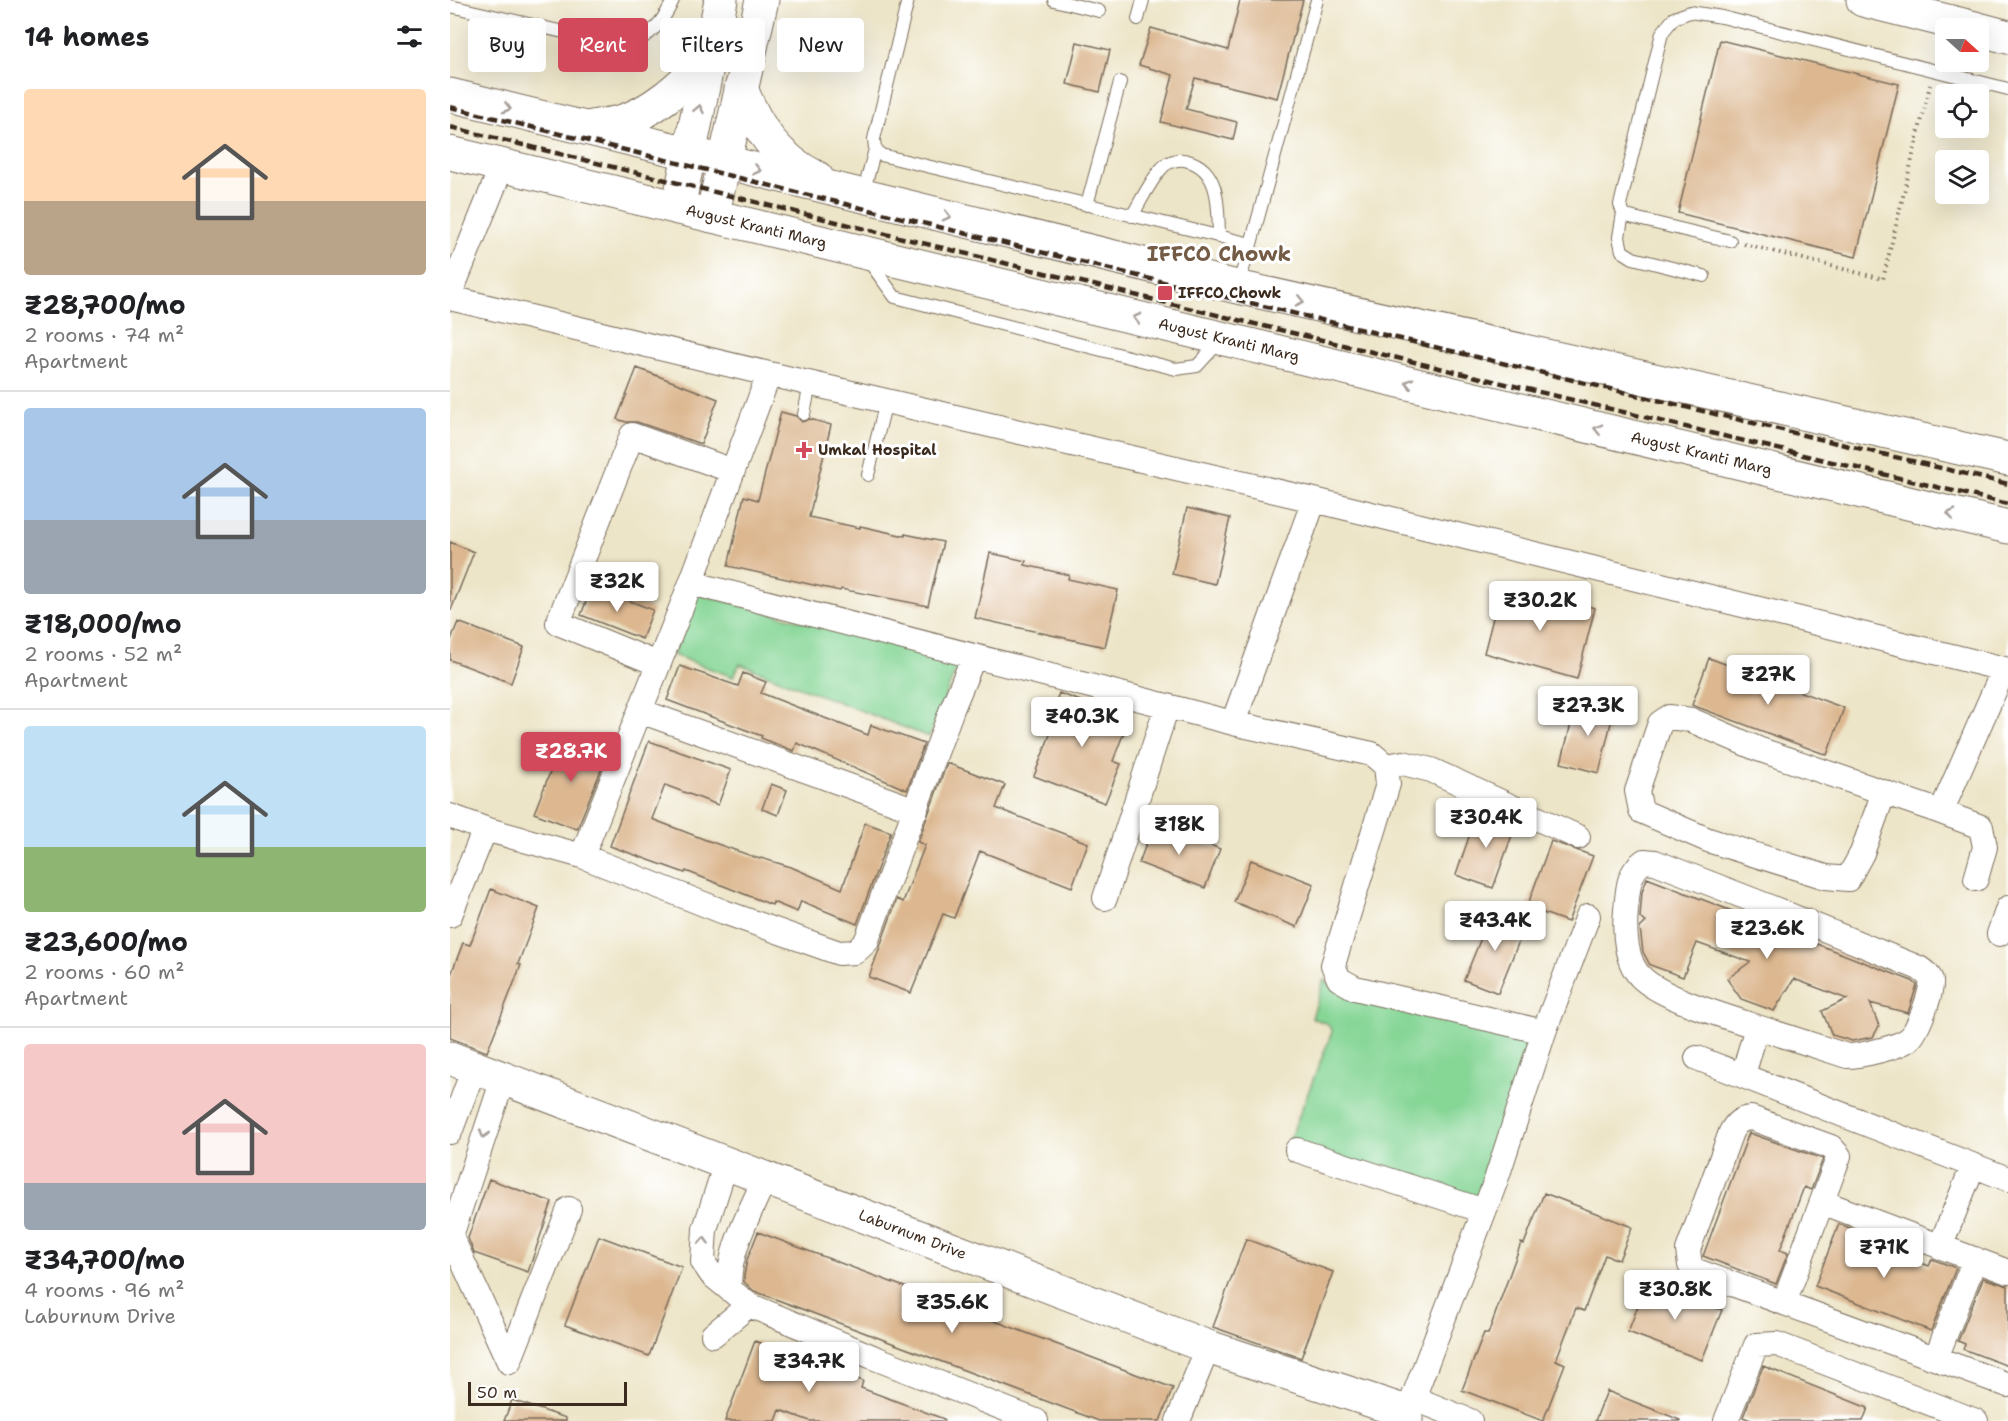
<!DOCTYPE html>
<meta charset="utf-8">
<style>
body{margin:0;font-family:"Shantell Sans",sans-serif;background:#f6f6f6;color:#202124;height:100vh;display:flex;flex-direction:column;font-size:22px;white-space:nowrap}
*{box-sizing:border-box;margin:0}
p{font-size:20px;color:#757577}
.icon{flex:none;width:33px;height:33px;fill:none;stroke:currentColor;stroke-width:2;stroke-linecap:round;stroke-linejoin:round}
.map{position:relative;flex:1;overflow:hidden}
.drawer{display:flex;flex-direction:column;background:#fff;width:450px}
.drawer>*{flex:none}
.hud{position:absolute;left:18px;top:18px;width:570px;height:54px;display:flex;gap:12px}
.needle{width:39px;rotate:111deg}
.buttons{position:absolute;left:1485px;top:18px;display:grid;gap:12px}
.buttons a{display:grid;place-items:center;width:54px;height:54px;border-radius:6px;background:#fff;box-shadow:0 6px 24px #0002;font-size:30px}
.scale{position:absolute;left:18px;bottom:15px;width:159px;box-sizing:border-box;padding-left:6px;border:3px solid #3b2a1e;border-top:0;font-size:16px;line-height:21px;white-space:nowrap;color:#3b2a1e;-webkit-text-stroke:4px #fff;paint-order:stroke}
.price{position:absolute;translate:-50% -51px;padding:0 14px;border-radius:6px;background:#fff;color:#222;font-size:20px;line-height:39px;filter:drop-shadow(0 2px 3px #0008)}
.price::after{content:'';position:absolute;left:50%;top:36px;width:18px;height:14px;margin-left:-9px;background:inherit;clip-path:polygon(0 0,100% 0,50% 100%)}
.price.on{background:#d1495b;color:#fff}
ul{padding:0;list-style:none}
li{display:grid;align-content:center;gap:12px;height:318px;padding:0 24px}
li+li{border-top:2px solid #e0e0e0}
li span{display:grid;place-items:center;height:186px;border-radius:6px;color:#555}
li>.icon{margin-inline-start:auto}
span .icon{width:108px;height:108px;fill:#fffc;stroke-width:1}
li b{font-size:26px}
h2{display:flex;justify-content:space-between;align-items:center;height:72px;padding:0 24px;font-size:26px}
.tag{padding:0 21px;border-radius:6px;background:#fff;box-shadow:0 6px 24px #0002;font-size:21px;line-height:54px}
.tag.on{background:#d1495b;color:#fff}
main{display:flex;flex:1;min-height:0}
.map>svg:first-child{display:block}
.green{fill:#86d696;stroke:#60805a;stroke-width:1.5}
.building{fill:#dcb790}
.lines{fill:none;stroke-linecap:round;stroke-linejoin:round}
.lane-casing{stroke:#796b5a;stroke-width:14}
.street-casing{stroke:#796b5a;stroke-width:26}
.secondary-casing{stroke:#796b5a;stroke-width:35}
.path{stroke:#796b5a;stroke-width:4;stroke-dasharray:1.5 4.5;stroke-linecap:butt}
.lane{stroke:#fff;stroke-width:12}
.street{stroke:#fff;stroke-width:24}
.secondary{stroke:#fff;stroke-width:33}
.rail{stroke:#3b2a1e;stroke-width:4.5;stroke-dasharray:9 4.5;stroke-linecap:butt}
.oneway{stroke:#a79f9a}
.poi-dot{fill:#d1495b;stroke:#fff;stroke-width:2}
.labels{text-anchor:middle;stroke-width:6;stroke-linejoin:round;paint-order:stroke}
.street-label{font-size:15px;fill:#3b2a1e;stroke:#fff}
.poi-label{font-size:15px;font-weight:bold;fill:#3b2a1e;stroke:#fff;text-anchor:start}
.district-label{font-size:21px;font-weight:bold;fill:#735b46;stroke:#fff}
</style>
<main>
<section class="drawer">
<h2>14 homes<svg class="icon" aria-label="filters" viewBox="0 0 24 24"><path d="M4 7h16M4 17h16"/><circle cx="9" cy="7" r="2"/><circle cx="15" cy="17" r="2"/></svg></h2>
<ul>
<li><span style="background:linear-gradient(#ffd9b3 60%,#b9a48a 0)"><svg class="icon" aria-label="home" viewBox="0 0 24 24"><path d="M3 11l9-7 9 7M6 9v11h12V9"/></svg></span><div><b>₹28,700/mo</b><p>2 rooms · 74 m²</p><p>Apartment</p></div></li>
<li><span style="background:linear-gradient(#a9c7e8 60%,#9aa5b1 0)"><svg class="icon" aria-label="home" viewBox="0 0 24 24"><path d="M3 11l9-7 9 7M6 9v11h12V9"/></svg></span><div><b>₹18,000/mo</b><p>2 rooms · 52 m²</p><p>Apartment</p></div></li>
<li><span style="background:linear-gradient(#bfe0f5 65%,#8fb573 0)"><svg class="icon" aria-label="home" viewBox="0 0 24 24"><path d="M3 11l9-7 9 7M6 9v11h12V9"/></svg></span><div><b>₹23,600/mo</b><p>2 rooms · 60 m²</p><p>Apartment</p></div></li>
<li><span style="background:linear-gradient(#f6c9c9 75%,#9aa5b1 0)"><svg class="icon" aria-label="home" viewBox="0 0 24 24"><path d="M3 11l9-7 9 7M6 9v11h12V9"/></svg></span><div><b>₹34,700/mo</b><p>4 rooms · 96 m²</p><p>Laburnum Drive</p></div></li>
</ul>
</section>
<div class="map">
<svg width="1558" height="1421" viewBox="0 0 1558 1421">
<rect width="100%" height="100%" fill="#fff"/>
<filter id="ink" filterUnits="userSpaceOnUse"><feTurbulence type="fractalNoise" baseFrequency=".0167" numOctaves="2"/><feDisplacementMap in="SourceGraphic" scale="12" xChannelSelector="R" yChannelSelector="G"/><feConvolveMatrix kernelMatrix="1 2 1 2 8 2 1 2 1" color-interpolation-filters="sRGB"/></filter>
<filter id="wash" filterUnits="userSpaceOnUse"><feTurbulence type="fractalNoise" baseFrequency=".008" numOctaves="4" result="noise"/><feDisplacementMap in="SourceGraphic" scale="24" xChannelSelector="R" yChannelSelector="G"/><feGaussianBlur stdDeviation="1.35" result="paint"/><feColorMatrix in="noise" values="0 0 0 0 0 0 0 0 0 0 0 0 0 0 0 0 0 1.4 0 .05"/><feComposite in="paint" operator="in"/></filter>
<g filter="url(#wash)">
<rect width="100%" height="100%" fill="#ede5c8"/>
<!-- green -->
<path class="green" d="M248,594L509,662L479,737L290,664L283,677L223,655Z
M874,979L882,987L1085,1038L1030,1203L839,1141L882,1032L878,1024L862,1018Z"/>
<g id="blocks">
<!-- building -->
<path class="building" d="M790,0H853L827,98L745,78L736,109L787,122L783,140L711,122L723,75L689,65L701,28L778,50Z
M1270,40L1449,84L1406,257L1228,213Z
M627,42L660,50L650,92L617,84Z
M187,368L268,399L251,444L187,422H176L167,419Z
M331,412L346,416L352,422L360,419L381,425L359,517L410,528V526L455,536V534L493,542L478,606L391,589L390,591L278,566L294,496L308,500Z
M737,508L780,518L765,584L722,574Z
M0,542L24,552L1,610H0Z
M540,553L576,561L575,565L619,575L618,579L668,590L655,647L525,618Z
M142,586L203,610L192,639L131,615Z
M1051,587L1106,601V598L1145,608L1127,679L1034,653Z
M8,622L74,647L61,683L0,660V642Z
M1259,658L1394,708L1377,755L1242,705Z
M230,666L288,686L293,673L316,682L311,693L418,735L421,725L474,744L457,790L347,743L344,751L311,738L312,736L217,700Z
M609,693L679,719L663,761L671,764L655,803L584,776L601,732L595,730Z
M1127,700L1164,710L1149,773L1111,763Z
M114,737L158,753L127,829L84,813Z
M199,741L281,770L268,805L215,785L202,819L256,840L310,859L311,858L341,867L392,889L415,823L441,832L407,924L351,901L347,912L323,902L322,905L236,871L235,873L160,846Z
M497,763L555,785L546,808L638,843L622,887L530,851L504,918L493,914L461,993L419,977L447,899L453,902L475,845L468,842Z
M321,784L337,790L328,815L312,809Z
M1028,810L1066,824L1043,888L1006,875Z
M704,823L770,849L755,888L689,863Z
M1101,841L1143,856L1118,922L1077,907Z
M801,860L864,884L847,927L784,902Z
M1197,878L1462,981L1467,985L1458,1013L1420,1003L1429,1026L1423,1037L1402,1041L1382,1035L1372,1011L1397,999L1344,979L1324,1011L1291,999L1277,979L1300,962L1247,943L1233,977L1200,965L1193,952L1190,928L1196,922L1190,918L1192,892Z
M41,889L89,908L68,964L71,965L37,1052L0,1038V977L13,943L20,945Z
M1042,911L1076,924L1048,993L1014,980Z
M1299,1133L1373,1159L1361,1190L1354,1187L1330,1250L1338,1253L1326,1284L1253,1256Z
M39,1179L102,1202L78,1272L24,1253L18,1238Z
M1094,1193L1182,1227L1169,1260L1155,1255L1134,1311L1126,1308L1106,1360L1115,1364L1093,1421L1012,1390L1034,1333L1038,1334L1071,1243L1074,1244Z
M1389,1224L1425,1237L1422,1244L1479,1266L1482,1259L1506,1268L1481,1331L1365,1286Z
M308,1232L723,1388L710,1421H649L304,1291L294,1282V1276L297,1260Z
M149,1236L232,1267L199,1356L115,1325Z
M796,1239L883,1272L851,1358L763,1327Z
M1533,1278L1558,1286V1366L1513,1349L1515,1344L1508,1341Z
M1197,1282L1272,1310L1252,1360L1178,1332Z
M305,1341L413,1381L411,1388L494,1419V1421H360L330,1410L326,1421H275Z
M1313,1366L1418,1408L1413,1421H1303L1293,1417Z
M1157,1391L1230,1420V1421H1145Z
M62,1400L116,1418V1421H54Z"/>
</g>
</g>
<g filter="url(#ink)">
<use href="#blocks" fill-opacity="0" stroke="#796b5a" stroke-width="1.5"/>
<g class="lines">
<!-- lane casing -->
<g class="lane-casing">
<path id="lane" d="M458,0L424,139L425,149L431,155L801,244
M604,0L649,11
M0,6L157,42C164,42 173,43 181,42C200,39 216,17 223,0
M688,19L693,0
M413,194L425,149
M637,205L670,82
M1173,213L1169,237L1172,251L1183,258L1254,276
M682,216C691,201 700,181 712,168C718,161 730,158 738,161C771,170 768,209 769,237
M1280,241L1180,217L1173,213L1170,205L1212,33L1224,18L1240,12L1272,17L1558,89
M418,260L445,297L726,369L747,366L769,342
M788,285L801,244L867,0
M354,414L360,384
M418,475L436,401"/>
</g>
<!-- street casing -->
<g class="street-casing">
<path id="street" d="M0,294L52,166
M0,298L319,374L864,500L1558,670
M241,583L783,723L922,754L936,766L938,784L883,965L889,979L905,988L1094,1032
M208,664L108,623L182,435L283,471
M190,711L466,810
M783,723L864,500
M936,766L953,763L981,770L1128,837
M1434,792L1412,853L1398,879L1376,877L1258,840L1191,811L1187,791L1210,723L1219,717L1241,720L1308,749L1491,812
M0,816L35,829L132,856L274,912L389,953L405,952L416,942L502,709L524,656
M132,856L241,583L319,374
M1526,879L1535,847L1531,827L1491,812L1554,669
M655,898L717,706
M0,915L35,829
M1549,934L1558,908
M1247,1058L1558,1179
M1293,1075L1307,1027C1275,1016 1217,1000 1193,979C1175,964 1174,931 1176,910C1178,891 1177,873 1194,861L1205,862L1305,901L1469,968C1473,971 1480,975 1481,981C1483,991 1467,1032 1460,1038C1451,1047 1410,1056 1397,1056L1307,1027
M53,1079L1,1236L59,1362L119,1209
M0,1132L24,1068
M847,1150L1034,1211
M276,1163L255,1229L253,1262L262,1275L299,1305L425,1358L586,1421
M1372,1202L1558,1272
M1490,1247L1523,1166
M279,1289C278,1250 300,1213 315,1178
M1334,1303L1389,1156L1381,1147L1301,1118C1290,1119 1286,1123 1281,1132L1238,1250L1240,1265L1244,1270L1558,1385
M263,1335L299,1305
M1486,1358L1525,1259
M963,1398L1020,1421
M956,1417L1046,1180L1094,1032L1138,916
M728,1421L758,1347
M1276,1421L1306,1345L1327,1344L1526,1421"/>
</g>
<!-- secondary casing -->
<g class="secondary-casing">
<g id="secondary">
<path d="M1413,0L1525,28"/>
<path d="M1528,29L1558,37"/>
<path d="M291,88C307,129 327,158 367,178"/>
<path d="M0,95L787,287L1558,459"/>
<path d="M142,127C151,125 161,124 170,122C206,111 233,83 259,58"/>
<path id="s1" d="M0,153L1558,527"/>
<path d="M228,208L271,0"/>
<path d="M262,216L312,0"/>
<path id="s2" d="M0,1058L758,1347L947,1409L956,1417V1421"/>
</g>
</g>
<!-- path -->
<path class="path" d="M1294,244L1433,279L1480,85"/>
<!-- lane -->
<use href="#lane" class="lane"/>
<!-- street -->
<use href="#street" class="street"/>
<!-- secondary -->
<use href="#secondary" class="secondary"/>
<!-- rail -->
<path class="rail" d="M0,107L717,283L1558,484
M0,127L713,302L1558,504"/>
</g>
<!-- one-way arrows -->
<defs><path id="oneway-chevron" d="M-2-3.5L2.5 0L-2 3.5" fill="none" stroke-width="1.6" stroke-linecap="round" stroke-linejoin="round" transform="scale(1.5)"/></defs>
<g class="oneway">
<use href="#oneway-chevron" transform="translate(57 108) rotate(14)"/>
<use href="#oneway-chevron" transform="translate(249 109) rotate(-79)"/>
<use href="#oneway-chevron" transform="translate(307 170) rotate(14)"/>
<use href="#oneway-chevron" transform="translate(497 216) rotate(14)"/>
<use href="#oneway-chevron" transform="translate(850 301) rotate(13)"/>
<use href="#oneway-chevron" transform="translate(687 318) rotate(-167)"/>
<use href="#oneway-chevron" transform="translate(959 383) rotate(-167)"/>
<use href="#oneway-chevron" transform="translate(1148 429) rotate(-167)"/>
<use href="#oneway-chevron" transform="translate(1501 514) rotate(-167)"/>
<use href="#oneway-chevron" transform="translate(34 1134) rotate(108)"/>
<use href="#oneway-chevron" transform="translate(254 1241) rotate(-87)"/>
</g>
</g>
<!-- markers -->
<g class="poi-dot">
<rect x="707" y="285" width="16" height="16" rx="3"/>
<path d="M351 441h6v6h6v6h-6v6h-6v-6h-6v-6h6z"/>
</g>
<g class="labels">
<!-- street labels -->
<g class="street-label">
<text dy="5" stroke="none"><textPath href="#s1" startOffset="315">August Kranti Marg</textPath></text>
<text dy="5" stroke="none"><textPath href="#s1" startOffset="801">August Kranti Marg</textPath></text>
<text dy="5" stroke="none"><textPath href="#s1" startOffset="1287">August Kranti Marg</textPath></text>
<text dy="5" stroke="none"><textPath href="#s2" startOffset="495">Laburnum Drive</textPath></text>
</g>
<!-- poi labels -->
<g class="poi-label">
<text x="728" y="298">IFFCO Chowk</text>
<text x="368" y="455">Umkal Hospital</text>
</g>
<!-- district labels -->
<g class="district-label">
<text x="769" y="261">IFFCO Chowk</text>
</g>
</g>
</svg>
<div class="buttons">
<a><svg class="needle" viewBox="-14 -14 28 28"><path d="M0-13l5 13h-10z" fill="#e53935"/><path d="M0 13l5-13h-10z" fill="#757577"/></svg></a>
<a><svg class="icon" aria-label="locate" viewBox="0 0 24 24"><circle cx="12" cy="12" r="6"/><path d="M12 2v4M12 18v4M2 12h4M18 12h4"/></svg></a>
<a><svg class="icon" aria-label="layers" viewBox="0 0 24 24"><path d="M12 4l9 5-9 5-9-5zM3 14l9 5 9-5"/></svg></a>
</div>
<div class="scale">50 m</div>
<b class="price" style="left:167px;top:613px">₹32K</b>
<b class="price" style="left:1090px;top:632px">₹30.2K</b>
<b class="price" style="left:1318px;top:706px">₹27K</b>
<b class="price" style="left:1138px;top:737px">₹27.3K</b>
<b class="price" style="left:632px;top:748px">₹40.3K</b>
<b class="price on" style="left:121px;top:783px">₹28.7K</b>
<b class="price" style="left:1036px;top:849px">₹30.4K</b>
<b class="price" style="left:729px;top:856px">₹18K</b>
<b class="price" style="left:1045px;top:952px">₹43.4K</b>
<b class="price" style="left:1317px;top:960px">₹23.6K</b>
<b class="price" style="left:1434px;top:1279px">₹71K</b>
<b class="price" style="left:1225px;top:1321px">₹30.8K</b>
<b class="price" style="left:502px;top:1334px">₹35.6K</b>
<b class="price" style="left:359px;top:1393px">₹34.7K</b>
<div class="hud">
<a class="tag">Buy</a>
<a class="tag on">Rent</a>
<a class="tag">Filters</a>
<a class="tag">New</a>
</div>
</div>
</main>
